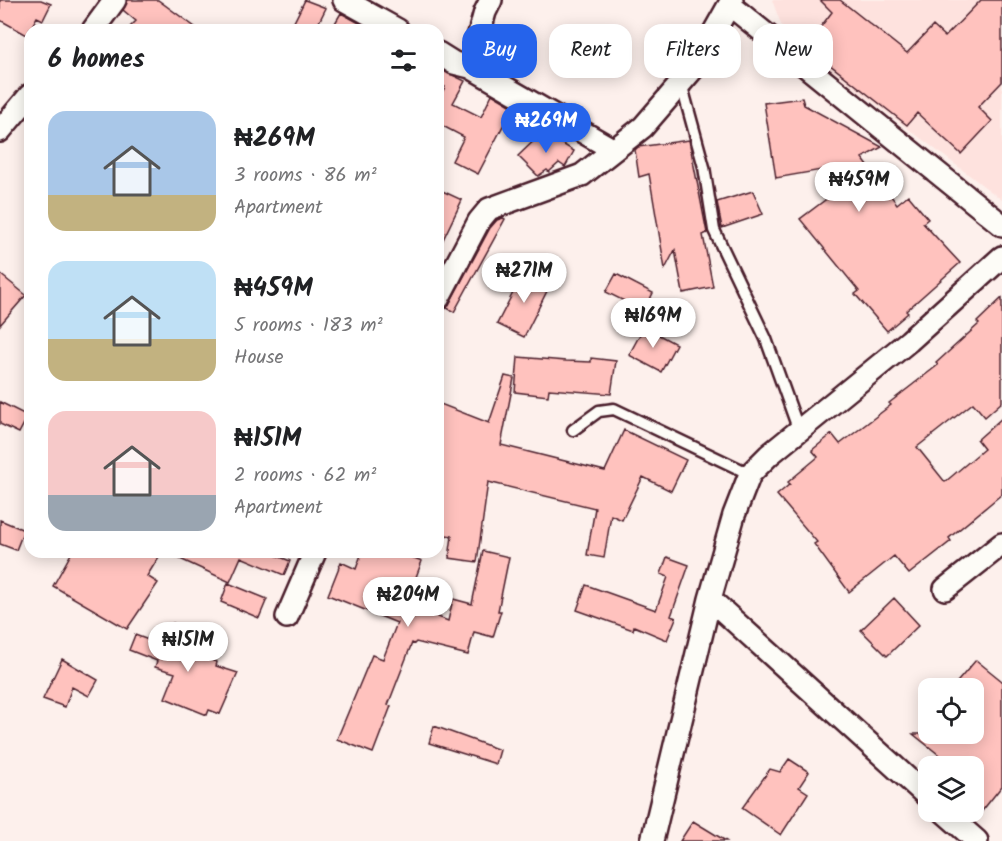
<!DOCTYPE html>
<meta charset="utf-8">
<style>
body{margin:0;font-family:Kalam,sans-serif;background:#f2f2f2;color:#202124;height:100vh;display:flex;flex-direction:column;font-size:22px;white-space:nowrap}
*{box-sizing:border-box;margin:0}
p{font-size:20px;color:#757577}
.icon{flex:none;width:33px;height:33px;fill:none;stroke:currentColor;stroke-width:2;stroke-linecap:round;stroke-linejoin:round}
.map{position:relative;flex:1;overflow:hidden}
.details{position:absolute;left:24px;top:24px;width:420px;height:534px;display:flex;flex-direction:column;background:#fff;border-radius:18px;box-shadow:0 3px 15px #0003}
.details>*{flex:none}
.hud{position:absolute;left:462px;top:24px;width:450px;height:54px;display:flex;gap:12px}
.controls{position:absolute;left:918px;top:678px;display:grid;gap:12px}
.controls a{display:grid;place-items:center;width:66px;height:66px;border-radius:12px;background:#fff;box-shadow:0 3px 15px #0003;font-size:30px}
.price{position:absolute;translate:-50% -51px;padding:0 14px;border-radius:21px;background:#fff;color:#222;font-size:20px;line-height:39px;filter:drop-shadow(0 2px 3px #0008)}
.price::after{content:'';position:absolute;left:50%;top:36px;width:18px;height:14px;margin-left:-9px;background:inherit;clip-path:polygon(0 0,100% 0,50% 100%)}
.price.active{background:#2563eb;color:#fff}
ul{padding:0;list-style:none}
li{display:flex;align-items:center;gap:18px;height:150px;padding:0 24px}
li span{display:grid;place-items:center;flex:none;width:168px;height:120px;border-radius:18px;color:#555}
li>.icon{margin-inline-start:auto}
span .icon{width:72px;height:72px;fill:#fffc;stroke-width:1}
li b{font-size:26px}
h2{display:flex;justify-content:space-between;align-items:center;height:72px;padding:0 24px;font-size:26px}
.tag{padding:0 21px;border-radius:18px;background:#fff;box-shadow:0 3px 15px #0003;font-size:21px;line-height:54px}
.tag.active{background:#2563eb;color:#fff}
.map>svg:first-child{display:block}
.built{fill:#fee2de}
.building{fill:#ffc2be;stroke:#4a1f2b;stroke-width:1.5}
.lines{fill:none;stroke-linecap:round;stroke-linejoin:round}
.service-casing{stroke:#4a1f2b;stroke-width:15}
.minor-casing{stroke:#4a1f2b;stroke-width:26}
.service{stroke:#fdfcf7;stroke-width:10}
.minor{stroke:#fdfcf7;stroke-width:21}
</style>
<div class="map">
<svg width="1002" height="841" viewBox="0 0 1002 841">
<rect width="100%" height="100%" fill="#fdf0ec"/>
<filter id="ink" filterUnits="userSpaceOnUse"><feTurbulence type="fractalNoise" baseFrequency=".0167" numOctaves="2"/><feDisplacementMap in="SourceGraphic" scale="12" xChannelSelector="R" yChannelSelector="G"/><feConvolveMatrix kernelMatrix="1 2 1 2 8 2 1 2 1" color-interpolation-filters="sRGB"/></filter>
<g filter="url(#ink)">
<!-- built -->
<path class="built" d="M772,0H1002V200L785,35Z"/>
<!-- building -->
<path class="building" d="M0,0H41L51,4L43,20L37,17L27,35L0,20Z
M128,0H158L199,30H127L136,21L123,10Z
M305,0L326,8L315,30H290Z
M820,0H840L907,53L933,26L945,37L981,0H1002V82L978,107L992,121L961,154L917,113L907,125L806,46L832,12Z
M341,13L372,30H331Z
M438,68L465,81L453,103L481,117L492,94L517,109L509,124L505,122L478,174L452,161L464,137L441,125L438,130V95L440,96L445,87L438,83Z
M802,98L804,105L882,147L862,158L897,204L908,195L928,219L923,223L960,263L906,311L908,313L887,331L855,294L859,291L800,219L833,194L827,169L776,178L764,103Z
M543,132L574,151L565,167L559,163L549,172L547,170L538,176L518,156Z
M689,140L707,233L703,235L713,287L683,293L675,250L665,269L649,174L639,177L635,150L638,147Z
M438,189L462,200L438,250Z
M753,191L763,214L722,228L717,202Z
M503,218L505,219L454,312L447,308L490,228L497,220Z
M529,271L551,283L524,337L497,324L517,285L520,287Z
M0,274L26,295L0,325Z
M616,274L653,293L644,311L606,292Z
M1002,298V402L985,417L973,403L917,447L945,482L984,449L977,440L1002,418V494L949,538L951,541L909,574L894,556L849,592L814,544L817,542L777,495L790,484L788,482L818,457L812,450L832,434L840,444L891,405L889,403L938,365L936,363L979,324L977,322Z
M644,327L676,344L661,372L629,355Z
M518,357L566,361L591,362V358L616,361L611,394L549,389L548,396L515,392Z
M505,376L514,378L501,445L605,471L624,430L686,460L671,491L643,477L622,520L611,515L604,558L587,555L595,508L488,482L477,562L449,558L452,536L438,534V403L489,423Z
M0,402L28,416L19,433L0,424Z
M0,520L24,530L16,550L0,544Z
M483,551L509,557L498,611H501L493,637L474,632L468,655L416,642L414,644L412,643L388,705L391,706L373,753L337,739L372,655L383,659L397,623L328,595L341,562L356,569L362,552H398L422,561L406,604L448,621L453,599L472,604Z
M72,552H162L147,576L158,583L127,629L53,586Z
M165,552H268L290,561L284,575L241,557L230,582Z
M667,557L689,565L671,616L676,618L667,640L634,626L633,630L577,610L586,585L656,610L668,577L661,574Z
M228,583L267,599L259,618L221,602Z
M894,598L919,625L887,656L861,630Z
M173,623L186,630L177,650L217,662L216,666L238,673L220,714L209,710L207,715L165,698L175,673L155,667L157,661L129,650L135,635L162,645Z
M62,659L98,680L89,696L72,687L65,707L43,699Z
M976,660L1002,681V786L974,821V766H953L913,734H974V688H952Z
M434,726L500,750L496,764L429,743Z
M789,759L809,772L799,787L808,793L781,835L742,808L770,769L780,772Z
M693,821L726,841H680Z"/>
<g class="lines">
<!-- service casing -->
<g class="service-casing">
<path id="service" d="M681,83L704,167L714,230L766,339L799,431
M573,430L599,411L614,409L750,474"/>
</g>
<!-- minor casing -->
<g class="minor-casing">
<path id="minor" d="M344,0L398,30
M491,0L485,12L470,67L614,150
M730,5L1002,225
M93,30L115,0
M438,53L454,63L470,67
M0,131L30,95
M438,299L479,221L489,209L582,175L643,127L693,69L732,0
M945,589L1002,544
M710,599L928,797
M287,617L315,552
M944,812L977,841
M652,841L710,599L734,515L750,474L769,455L909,341L1002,257"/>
</g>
<!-- service -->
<use href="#service" class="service"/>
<!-- minor -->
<use href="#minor" class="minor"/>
</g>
</g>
</svg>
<div class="controls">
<a><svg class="icon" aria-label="locate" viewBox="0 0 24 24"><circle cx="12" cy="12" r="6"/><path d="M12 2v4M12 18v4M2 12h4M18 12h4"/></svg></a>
<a><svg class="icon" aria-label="layers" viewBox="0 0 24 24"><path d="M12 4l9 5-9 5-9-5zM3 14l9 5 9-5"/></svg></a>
</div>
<b class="price active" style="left:546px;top:154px">₦269M</b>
<b class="price" style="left:859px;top:213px">₦459M</b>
<b class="price" style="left:524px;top:304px">₦271M</b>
<b class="price" style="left:653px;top:349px">₦169M</b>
<b class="price" style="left:408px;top:628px">₦204M</b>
<b class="price" style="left:188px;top:673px">₦151M</b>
<div class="hud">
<a class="tag active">Buy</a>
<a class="tag">Rent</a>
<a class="tag">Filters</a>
<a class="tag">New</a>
</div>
<section class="details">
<h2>6 homes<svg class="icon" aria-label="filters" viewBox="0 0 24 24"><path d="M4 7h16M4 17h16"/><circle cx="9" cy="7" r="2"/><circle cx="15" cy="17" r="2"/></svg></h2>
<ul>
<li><span style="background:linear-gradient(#a9c7e8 70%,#c2b280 0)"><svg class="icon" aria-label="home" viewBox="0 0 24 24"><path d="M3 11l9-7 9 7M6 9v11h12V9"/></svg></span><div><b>₦269M</b><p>3 rooms · 86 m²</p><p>Apartment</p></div></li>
<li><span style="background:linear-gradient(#bfe0f5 65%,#c2b280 0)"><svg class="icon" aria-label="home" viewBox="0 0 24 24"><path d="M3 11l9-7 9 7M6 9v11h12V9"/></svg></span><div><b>₦459M</b><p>5 rooms · 183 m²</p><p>House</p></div></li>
<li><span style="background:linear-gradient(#f6c9c9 70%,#9aa5b1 0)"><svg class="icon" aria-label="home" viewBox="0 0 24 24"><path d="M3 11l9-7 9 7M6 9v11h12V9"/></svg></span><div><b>₦151M</b><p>2 rooms · 62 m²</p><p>Apartment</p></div></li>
</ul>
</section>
</div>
